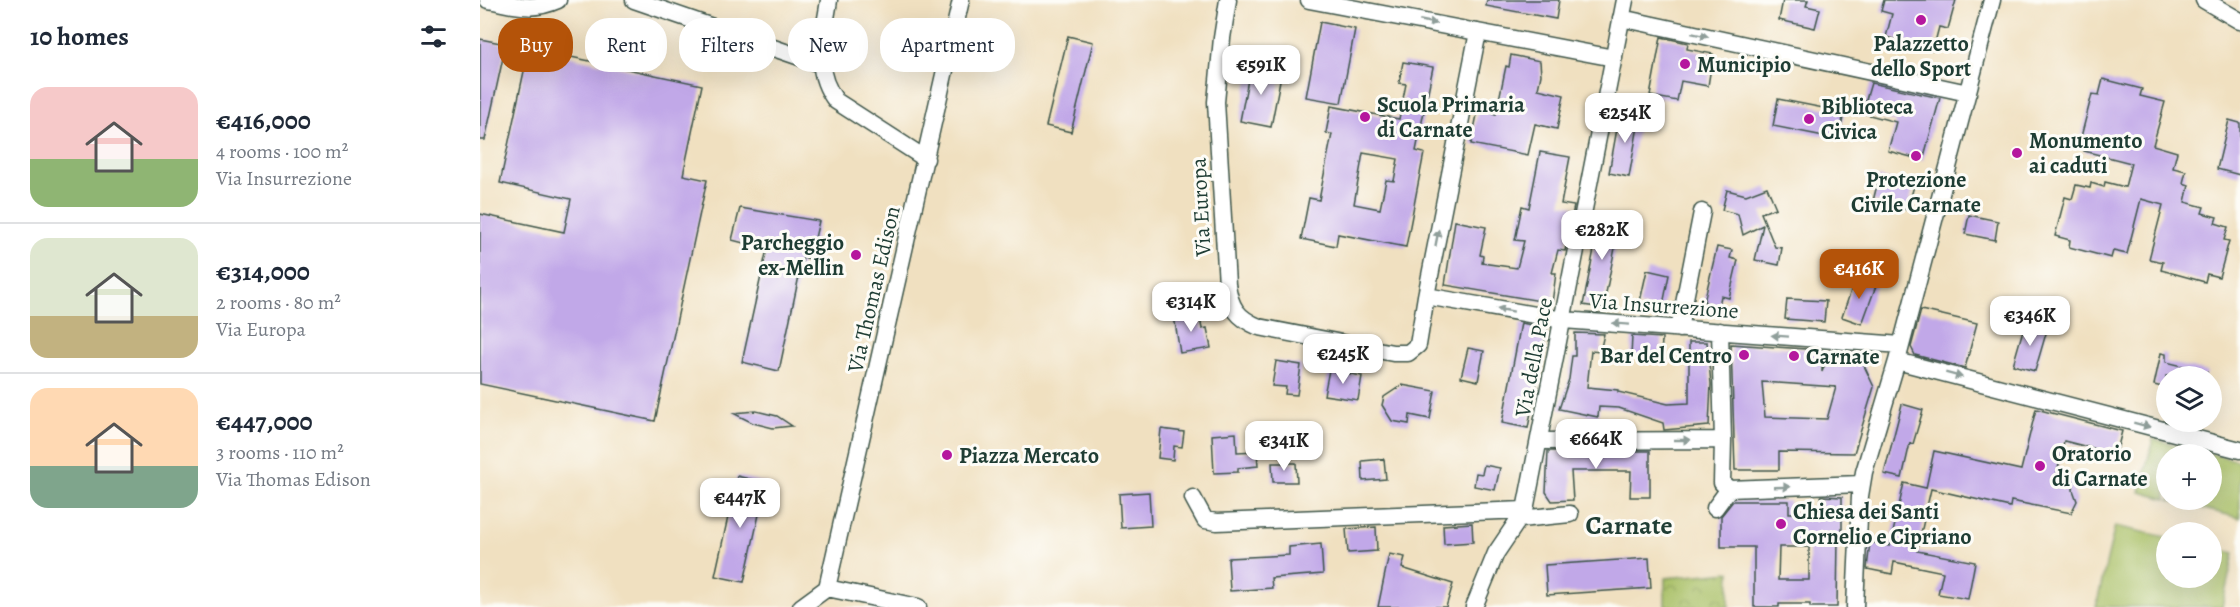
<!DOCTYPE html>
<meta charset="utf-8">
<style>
body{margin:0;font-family:Alegreya,serif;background:#f2f2f3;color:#1f2937;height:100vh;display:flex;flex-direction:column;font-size:22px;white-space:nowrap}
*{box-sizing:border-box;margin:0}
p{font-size:20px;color:#747a83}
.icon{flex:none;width:33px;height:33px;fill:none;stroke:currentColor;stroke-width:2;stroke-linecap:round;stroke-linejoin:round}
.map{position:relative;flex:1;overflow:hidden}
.sheet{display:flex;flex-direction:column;background:#fff;width:480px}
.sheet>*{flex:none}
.hud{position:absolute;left:18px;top:18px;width:570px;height:54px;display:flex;gap:12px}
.tools{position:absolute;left:1676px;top:366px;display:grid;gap:12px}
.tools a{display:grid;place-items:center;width:66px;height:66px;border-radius:50%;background:#fff;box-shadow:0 6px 24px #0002;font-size:30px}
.price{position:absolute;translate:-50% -51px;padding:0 14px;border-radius:12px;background:#fff;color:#222;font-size:20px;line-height:39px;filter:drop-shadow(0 2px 3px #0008)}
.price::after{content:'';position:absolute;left:50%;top:36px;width:18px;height:14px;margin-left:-9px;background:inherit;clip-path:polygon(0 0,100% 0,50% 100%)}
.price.selected{background:#b45309;color:#fff}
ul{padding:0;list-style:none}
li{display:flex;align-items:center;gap:18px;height:150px;padding:0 30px}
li+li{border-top:2px solid #e0e1e3}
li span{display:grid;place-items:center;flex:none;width:168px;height:120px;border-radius:18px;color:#555}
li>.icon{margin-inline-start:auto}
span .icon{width:72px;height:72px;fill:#fffc;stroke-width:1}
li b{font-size:26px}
h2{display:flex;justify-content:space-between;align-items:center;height:72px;padding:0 30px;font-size:26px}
.tag{padding:0 21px;border-radius:24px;background:#fff;box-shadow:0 6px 24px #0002;font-size:21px;line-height:54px}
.tag.selected{background:#b45309;color:#fff}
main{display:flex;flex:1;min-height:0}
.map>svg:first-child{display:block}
.park{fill:url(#park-crowns);stroke:#647e4c;stroke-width:1.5}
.pitch{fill:#a8bf65;stroke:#647e4c;stroke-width:1.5}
.building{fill:#c1a8e8;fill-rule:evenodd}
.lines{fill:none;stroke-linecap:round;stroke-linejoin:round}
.minor-casing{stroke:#3e5549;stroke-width:19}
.minor{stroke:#fff;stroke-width:16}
.oneway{fill:#8f9e9a}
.poi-dot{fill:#b5179e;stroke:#fdfcf7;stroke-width:2}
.labels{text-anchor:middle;stroke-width:6;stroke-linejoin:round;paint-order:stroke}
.poi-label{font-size:22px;font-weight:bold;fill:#1f3d34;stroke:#fdfcf7;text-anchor:start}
.street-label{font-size:22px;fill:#1f3d34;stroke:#fdfcf7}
.quarter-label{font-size:26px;font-weight:bold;fill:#1f3d34;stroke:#fdfcf7}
</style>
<main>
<section class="sheet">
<h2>10 homes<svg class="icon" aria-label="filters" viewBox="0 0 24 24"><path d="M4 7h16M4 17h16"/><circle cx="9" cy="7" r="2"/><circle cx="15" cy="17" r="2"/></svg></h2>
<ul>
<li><span style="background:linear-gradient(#f6c9c9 60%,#8fb573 0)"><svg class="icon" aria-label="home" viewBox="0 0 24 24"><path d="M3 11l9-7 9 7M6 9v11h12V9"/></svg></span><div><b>€416,000</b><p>4 rooms · 100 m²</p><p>Via Insurrezione</p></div></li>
<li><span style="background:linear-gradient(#dfe7d0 65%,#c2b280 0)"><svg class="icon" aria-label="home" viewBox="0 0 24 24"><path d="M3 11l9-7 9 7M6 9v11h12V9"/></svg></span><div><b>€314,000</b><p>2 rooms · 80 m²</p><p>Via Europa</p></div></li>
<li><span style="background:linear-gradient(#ffd9b3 65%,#7fa58c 0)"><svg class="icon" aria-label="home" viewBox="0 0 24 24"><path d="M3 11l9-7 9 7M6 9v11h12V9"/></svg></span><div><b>€447,000</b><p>3 rooms · 110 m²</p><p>Via Thomas Edison</p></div></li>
</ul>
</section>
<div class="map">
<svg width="1760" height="607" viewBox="0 0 1760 607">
<defs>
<pattern id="park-crowns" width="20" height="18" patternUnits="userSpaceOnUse" patternTransform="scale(1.5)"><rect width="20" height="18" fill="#a8bf65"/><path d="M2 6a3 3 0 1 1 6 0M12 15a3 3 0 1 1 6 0" fill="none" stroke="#889c54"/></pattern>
</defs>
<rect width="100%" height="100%" fill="#fdfcf7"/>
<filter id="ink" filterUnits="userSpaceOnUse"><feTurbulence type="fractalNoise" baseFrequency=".0167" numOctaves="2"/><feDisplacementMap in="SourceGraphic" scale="12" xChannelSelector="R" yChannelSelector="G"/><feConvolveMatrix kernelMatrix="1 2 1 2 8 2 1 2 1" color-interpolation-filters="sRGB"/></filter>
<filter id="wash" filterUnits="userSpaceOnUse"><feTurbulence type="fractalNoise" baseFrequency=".008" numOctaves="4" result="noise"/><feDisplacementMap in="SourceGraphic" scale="24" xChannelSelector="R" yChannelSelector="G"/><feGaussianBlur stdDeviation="1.35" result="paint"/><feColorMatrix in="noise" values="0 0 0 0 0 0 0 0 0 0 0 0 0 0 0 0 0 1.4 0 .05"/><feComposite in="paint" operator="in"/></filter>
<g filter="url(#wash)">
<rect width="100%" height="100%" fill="#f0e0c0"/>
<!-- park -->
<path class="park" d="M1250,572L1249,607H1185V578Z"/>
<!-- pitch -->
<path class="pitch" d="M1673,439L1760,461V518L1688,500H1731V454H1686V499L1660,492Z
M1635,526L1686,537V578H1731V547L1754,553L1742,607H1616Z"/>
<g id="blocks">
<!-- building -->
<path class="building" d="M1007,0H1079L1076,19L1006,6Z
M1303,0H1328L1326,6L1340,9L1335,28L1299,20Z
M1404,0H1476L1468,29L1459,27L1453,50L1406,37L1412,14L1401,11Z
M840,22L875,29L861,103L826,97Z
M588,36L613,42L591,132L566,126Z
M1181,37L1208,43L1207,49L1233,54L1228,86L1201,81L1197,101L1170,96Z
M0,39L26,44L5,140H0Z
M49,48L222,85L203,175L227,180L175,421L0,384V214L84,232L91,199L20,183Z
M1031,55L1060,61L1061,75L1058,89L1084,95L1077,129L1055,124L1048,155L991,144L998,110L1016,114L1026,66L1029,67Z
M923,62L953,67L936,151L944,153L926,247L858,234L856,246L821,239L829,198L839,200L852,134L846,133L851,106L919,119L926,84L919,83ZM883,153L918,159L914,181L906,180L900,209L874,204Z
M771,64L802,70L791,127L760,121Z
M1623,79L1662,89L1660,96L1685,102L1673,145L1697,152L1693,168L1706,171L1703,183L1709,185L1705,202L1724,207L1722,213L1737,217L1735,223L1748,227L1744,240L1749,241L1739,277L1727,274L1725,282L1681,270L1683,262L1669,259L1683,205L1661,199L1647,254L1633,251L1631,258L1589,247L1590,240L1575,236L1585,197L1592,199L1596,185L1610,188L1611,183L1624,187L1625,182L1645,187L1651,163L1604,151L1608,138L1601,137L1612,94L1619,95Z
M1391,83L1460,98L1443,160L1408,151L1416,122L1382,113Z
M1298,99L1364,112L1359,139L1293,126Z
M1140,112L1160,115L1149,177L1129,173Z
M1749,120L1760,123V175L1737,169Z
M1060,152L1090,157L1081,204L1094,206L1085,251L1078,250L1072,273H1076L1072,303L965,285L975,221L1006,227L1000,255L1003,256L1002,263L1037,268L1044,241L1035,240L1042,206L1049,208Z
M1399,177L1434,186L1427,210L1393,201Z
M1287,187L1296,208L1281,213L1295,247L1302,248L1299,265L1275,260L1283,225L1263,235L1258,214L1242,210L1247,190L1266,195Z
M260,208L339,221L330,259L323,257L299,371L262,362L287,249L252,240Z
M1121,214L1141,218L1123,308L1103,305Z
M1489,215L1518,221L1515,240L1485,234Z
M1237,247L1252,250L1250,258L1258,260L1249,298L1241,296L1239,306L1224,302Z
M1167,270L1189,275L1182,310L1159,306Z
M1376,276L1397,283L1382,324L1362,317Z
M1307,299L1346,301L1344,322L1305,319Z
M1441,310L1497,323L1485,368L1435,355L1431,347Z
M719,312L722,329L727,328L731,348L700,353L694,316Z
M1041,323L1067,328L1048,428L1022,423Z
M1545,323L1567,330L1555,371L1533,365Z
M1095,333L1124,334L1120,352L1111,351L1107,387L1138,390V392L1188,404L1209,403V342H1227L1231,384L1229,426L1184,430L1183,423L1139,408L1119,407L1118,417L1079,409L1089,379L1092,356H1095Z
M1152,336L1182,338L1181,359L1151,357Z
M1251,344L1342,350V372L1350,351L1378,353L1394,387L1374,453L1299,452V470H1255ZM1282,382L1356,387L1347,419L1285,417Z
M988,348L1004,351L998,381L981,377Z
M1681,353L1686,354V362L1727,372L1726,376H1686V388L1674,385Z
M796,361L821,365L817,395L805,394L806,387L792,386Z
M849,370L882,376L878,400L844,395Z
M922,385L955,391L950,419L930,415L929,424L912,421L902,405L904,397Z
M1422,404L1443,410L1433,444L1430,443L1422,478L1404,474Z
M1556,409L1642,431L1636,454L1584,441L1576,477L1594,481L1593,490L1597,501L1591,513L1531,501L1530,507L1451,489L1437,551L1495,562L1488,599L1458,594L1463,572L1414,562L1412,574L1387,569L1390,542L1410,546L1424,483L1446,488L1454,451L1541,470Z
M276,411L297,416L312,426L293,428L273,423L253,413Z
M681,429L704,432L702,447L694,446L693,460L678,458Z
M756,433L757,452L777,451L778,466L758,468V472L734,473L732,435Z
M1068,451H1170V497H1150L1151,471H1091L1093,500L1072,501L1066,492Z
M904,459L906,479L883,481L882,461Z
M792,463H816L817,482H793Z
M1004,465L1020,468L1015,490L994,486L996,473L1002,474Z
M257,476L286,483L264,582L235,576Z
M669,492L671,526L641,528L639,494Z
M1341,496L1362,497V536H1358L1357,607H1330V604H1299V607H1274V547H1241V516L1253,501H1309V513H1341ZM1299,547H1329V580H1298Z
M992,523L993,542L964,544L963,525Z
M896,527L897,551L868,553L866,529Z
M841,544L843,574L791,578L792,588L750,591L748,558L809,555V547Z
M909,554L925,557L922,568L973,584L966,607H898Z
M1169,558L1171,588L1067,595L1065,565Z"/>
</g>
</g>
<g filter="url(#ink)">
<use href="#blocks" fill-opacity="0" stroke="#3e5549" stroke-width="1.5"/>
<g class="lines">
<!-- minor casing -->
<g class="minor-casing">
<path id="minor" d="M8,0C35,5 51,12 78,0
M154,0L340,64
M349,0C344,37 331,68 356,101L446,159
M748,0L742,38L736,102L747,284C750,307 757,318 779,327L913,353H928L938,345L946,296L998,32
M829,0L1134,58
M1724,0L1760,21
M1141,18L1488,93
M946,296L1083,320L1421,345
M1199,329L1222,212
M1240,331L1243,440L1242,483L1249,489L1381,484
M1417,361L1760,450
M1060,441L1243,440
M713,498L725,520L737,522L1045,510
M1235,508L1249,489
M1040,519L1090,514
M347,588L481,0
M347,588L438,607
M321,607L347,588
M994,607L1016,553L1045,510L1145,0
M1375,607L1380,496L1384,472L1417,361L1512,0"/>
</g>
<!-- minor -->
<use href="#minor" class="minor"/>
</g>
<!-- one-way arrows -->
<defs><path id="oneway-solid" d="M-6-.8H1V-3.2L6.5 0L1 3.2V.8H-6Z" transform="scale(1.5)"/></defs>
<g class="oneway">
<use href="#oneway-solid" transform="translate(948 22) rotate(11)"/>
<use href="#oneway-solid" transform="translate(1220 35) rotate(12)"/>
<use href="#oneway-solid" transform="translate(957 238) rotate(-79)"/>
<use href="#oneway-solid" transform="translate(1025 310) rotate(-170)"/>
<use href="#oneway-solid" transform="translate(1141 324) rotate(-176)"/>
<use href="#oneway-solid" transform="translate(1300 336) rotate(-176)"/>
<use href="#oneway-solid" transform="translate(1474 375) rotate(15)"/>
<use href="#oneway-solid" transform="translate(1662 425) rotate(15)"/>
<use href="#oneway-solid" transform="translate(1202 440)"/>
<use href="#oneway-solid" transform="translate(1302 487) rotate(-2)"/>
</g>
</g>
<!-- markers -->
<g class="poi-dot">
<circle cx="1441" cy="20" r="6"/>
<circle cx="1205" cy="64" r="6"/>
<circle cx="885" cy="117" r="6"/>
<circle cx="1329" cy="119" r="6"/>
<circle cx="1537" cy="153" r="6"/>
<circle cx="1436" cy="156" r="6"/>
<circle cx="376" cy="255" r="6"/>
<circle cx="1264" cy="355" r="6"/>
<circle cx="1314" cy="356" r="6"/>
<circle cx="467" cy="455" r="6"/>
<circle cx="1560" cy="466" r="6"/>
<circle cx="1301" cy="524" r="6"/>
</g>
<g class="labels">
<!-- poi labels -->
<g class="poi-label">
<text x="1441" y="51" text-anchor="middle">Palazzetto<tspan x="1441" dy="25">dello Sport</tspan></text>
<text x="1217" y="72">Municipio</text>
<text x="897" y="112">Scuola Primaria<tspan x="897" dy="25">di Carnate</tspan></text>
<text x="1341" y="114">Biblioteca<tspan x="1341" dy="25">Civica</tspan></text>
<text x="1549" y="148">Monumento<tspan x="1549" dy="25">ai caduti</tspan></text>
<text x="1436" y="187" text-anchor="middle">Protezione<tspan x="1436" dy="25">Civile Carnate</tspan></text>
<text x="364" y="250" text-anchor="end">Parcheggio<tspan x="364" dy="25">ex-Mellin</tspan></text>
<text x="1252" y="363" text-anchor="end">Bar del Centro</text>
<text x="1326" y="364">Carnate</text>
<text x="1572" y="461">Oratorio<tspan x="1572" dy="25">di Carnate</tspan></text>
<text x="479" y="463">Piazza Mercato</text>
<text x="1313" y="519">Chiesa dei Santi<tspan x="1313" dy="25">Cornelio e Cipriano</tspan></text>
</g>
<!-- street labels -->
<g class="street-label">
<text transform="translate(720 207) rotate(-93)" y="8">Via Europa</text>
<text transform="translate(393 289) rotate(-77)" y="8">Via Thomas Edison</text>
<text transform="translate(1184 305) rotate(4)" y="8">Via Insurrezione</text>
<text transform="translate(1053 357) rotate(-79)" y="8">Via della Pace</text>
</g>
<!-- quarter labels -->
<g class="quarter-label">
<text x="1149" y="534">Carnate</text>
</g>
</g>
</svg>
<div class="tools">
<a><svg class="icon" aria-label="layers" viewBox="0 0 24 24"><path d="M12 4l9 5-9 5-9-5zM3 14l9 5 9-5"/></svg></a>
<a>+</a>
<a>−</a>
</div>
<b class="price" style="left:781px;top:96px">€591K</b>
<b class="price" style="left:1145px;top:144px">€254K</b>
<b class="price" style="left:1122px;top:261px">€282K</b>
<b class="price selected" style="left:1379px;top:300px">€416K</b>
<b class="price" style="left:711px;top:333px">€314K</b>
<b class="price" style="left:1550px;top:347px">€346K</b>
<b class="price" style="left:863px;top:385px">€245K</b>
<b class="price" style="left:1116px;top:470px">€664K</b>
<b class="price" style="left:804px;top:472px">€341K</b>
<b class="price" style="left:260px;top:529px">€447K</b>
<div class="hud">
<a class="tag selected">Buy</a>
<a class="tag">Rent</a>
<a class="tag">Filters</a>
<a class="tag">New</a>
<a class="tag">Apartment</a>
</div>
</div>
</main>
